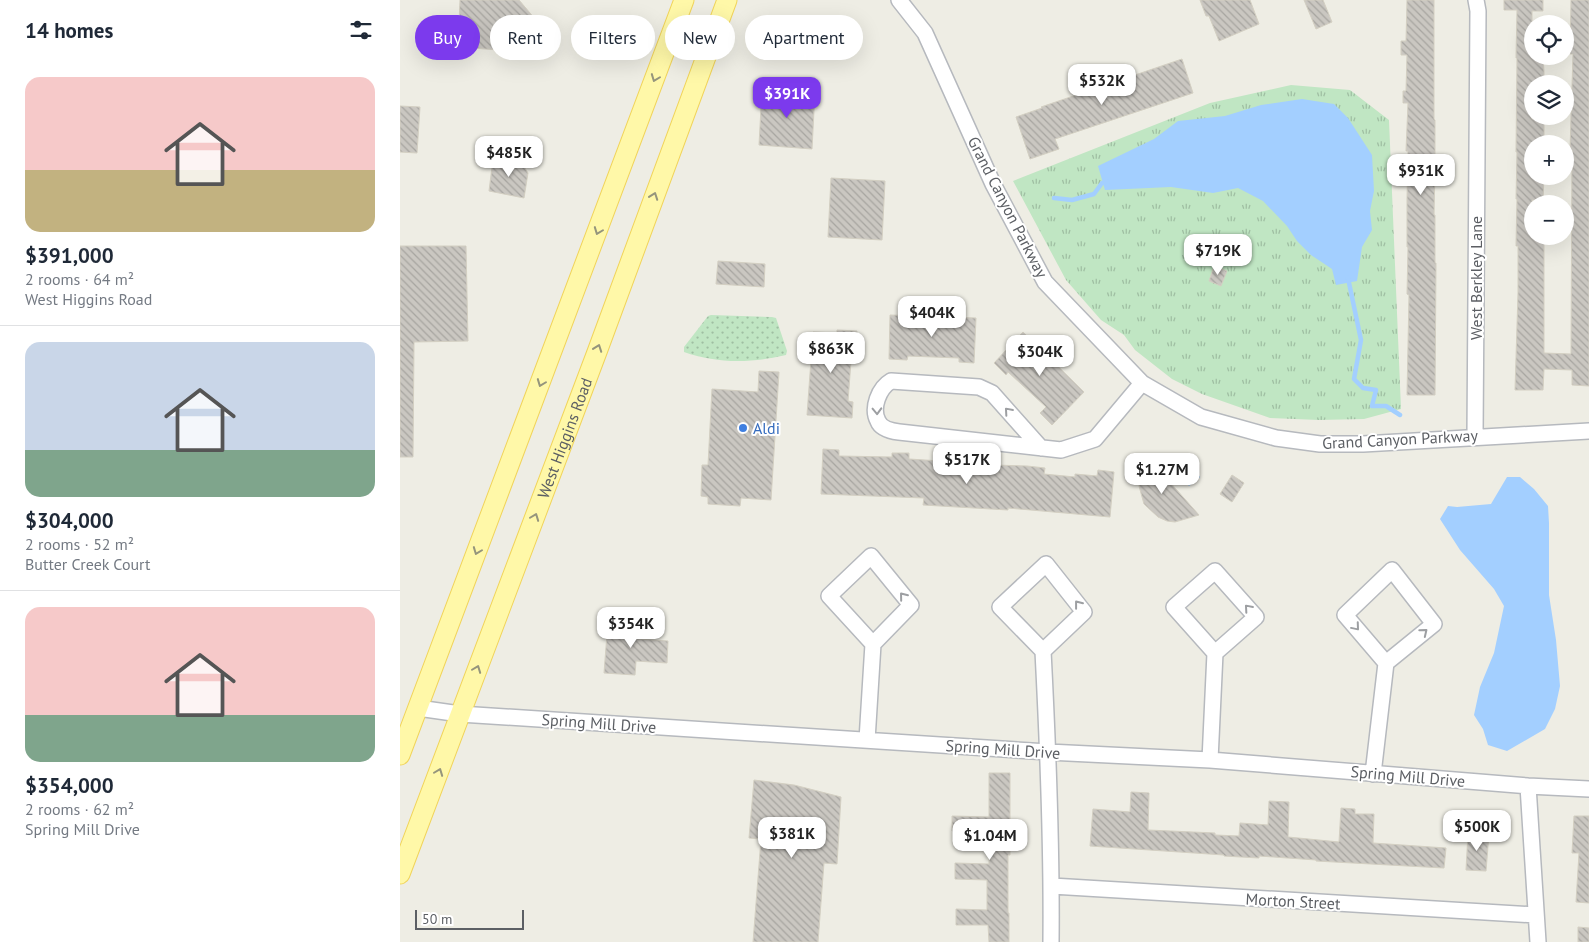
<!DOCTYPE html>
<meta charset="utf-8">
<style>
body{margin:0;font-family:"PT Sans",sans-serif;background:#f2f2f3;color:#1f2937;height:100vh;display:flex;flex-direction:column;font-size:19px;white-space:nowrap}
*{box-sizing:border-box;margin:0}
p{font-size:16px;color:#747a83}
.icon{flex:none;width:28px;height:28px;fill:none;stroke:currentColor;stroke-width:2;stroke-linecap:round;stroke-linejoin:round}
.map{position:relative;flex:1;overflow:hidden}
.panel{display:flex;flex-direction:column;background:#fff;width:400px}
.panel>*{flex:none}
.banner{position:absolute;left:15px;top:15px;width:475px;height:45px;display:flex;gap:10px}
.controls{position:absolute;left:1124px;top:15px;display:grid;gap:10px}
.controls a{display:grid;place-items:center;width:50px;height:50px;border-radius:50%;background:#fff;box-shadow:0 5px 20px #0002;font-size:25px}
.scale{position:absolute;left:15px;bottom:12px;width:109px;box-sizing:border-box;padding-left:5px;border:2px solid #5c5f64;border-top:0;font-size:14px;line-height:18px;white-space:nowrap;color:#5c5f64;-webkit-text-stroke:4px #fff;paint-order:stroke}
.price{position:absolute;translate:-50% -42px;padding:0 11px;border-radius:10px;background:#fff;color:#222;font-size:16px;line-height:32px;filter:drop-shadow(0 1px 2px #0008)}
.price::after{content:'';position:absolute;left:50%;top:30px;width:15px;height:11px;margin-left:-8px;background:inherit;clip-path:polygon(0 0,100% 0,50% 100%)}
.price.on{background:#7c3aed;color:#fff}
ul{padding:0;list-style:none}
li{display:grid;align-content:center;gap:10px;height:265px;padding:0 25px}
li+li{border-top:1px solid #e0e1e3}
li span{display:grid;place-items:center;height:155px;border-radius:15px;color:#555}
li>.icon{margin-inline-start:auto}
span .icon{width:90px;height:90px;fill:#fffc;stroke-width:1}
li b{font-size:21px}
h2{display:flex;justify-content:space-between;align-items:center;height:60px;padding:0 25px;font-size:21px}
.tag{padding:0 18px;border-radius:22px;background:#fff;box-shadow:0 5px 20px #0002;font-size:18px;line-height:45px}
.tag.on{background:#7c3aed;color:#fff}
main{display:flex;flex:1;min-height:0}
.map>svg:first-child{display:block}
.grass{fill:url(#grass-dots)}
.park{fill:url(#park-tufts)}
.water{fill:#a3cfff}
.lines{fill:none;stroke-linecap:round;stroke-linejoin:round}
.stream{stroke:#a3cfff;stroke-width:4.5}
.building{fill:url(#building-back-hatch);stroke:#d3cfc2}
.minor-casing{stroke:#b6b9be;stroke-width:18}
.major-casing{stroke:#f1d45a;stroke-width:21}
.minor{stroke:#fff;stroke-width:15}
.major{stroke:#fff8a8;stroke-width:19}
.oneway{stroke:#95957c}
.oneway2{stroke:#9d9fa2}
.shop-dot{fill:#3f7fe0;stroke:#fff;stroke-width:2}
.labels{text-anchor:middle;stroke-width:4;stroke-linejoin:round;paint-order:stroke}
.street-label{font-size:16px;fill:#5c5f64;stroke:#fff}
.shop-label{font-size:16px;fill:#366cbe;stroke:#fff;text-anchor:start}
</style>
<main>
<section class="panel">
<h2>14 homes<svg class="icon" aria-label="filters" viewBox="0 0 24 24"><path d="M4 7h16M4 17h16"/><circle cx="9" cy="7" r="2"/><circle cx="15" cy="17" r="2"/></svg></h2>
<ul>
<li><span style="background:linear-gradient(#f6c9c9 60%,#c2b280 0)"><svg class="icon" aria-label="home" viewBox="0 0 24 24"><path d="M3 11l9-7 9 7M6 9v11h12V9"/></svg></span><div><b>$391,000</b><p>2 rooms · 64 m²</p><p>West Higgins Road</p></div></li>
<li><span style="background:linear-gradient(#c9d6e8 70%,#7fa58c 0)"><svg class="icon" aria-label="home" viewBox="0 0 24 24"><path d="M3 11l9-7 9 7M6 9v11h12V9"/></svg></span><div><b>$304,000</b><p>2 rooms · 52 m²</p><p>Butter Creek Court</p></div></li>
<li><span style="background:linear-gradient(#f6c9c9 70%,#7fa58c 0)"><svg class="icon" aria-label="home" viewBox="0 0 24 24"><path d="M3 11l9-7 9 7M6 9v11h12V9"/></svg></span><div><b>$354,000</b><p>2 rooms · 62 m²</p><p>Spring Mill Drive</p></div></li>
</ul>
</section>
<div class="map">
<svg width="1189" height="942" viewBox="0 0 1189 942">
<defs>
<pattern id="grass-dots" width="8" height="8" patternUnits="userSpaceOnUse" patternTransform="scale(1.25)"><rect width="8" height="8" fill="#c0e6c3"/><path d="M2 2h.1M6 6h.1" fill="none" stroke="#9fbea2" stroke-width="1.8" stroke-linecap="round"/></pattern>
<pattern id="park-tufts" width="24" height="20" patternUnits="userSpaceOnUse" patternTransform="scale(1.25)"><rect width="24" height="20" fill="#c0e6c3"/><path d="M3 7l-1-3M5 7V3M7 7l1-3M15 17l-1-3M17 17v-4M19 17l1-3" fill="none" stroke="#9fbea2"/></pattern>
<pattern id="building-back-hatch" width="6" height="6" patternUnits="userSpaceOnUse" patternTransform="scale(1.25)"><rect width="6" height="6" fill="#cac7c1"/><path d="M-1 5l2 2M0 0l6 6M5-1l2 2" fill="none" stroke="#a7a5a0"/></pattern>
</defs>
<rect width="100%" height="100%" fill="#eeede4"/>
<!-- grass -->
<path class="grass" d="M311,315L372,317L376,318L387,351L386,355C353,363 317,364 284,352V347L308,316Z"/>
<!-- park -->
<path class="park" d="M891,85L950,90L989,120L1001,409L964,419L919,420L870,418L802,394L772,379L735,350L724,335L701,320L666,280L613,181L810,103Z"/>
<!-- water -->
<path class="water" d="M902,99L934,104L948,118L972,155L974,191L970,211L972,230L962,247L957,281L936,285L932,269L911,255L897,241L887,226L863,201L838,188L813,193L771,187L705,190L698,166L754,139L778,121L825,116L861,105Z
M781,455L800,477L789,486L778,474L774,477L763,464L772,456L775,459Z
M1107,477H1120L1134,489L1148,506L1149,523V595L1156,640L1160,686L1155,709L1145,729L1107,751L1088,745L1083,729L1074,715L1080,687L1094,653L1104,606L1094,589L1060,550L1040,519L1048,506L1057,507L1091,504Z"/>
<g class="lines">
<!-- stream -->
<path class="stream" d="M654,198L672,200L694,194L702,183L708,182
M948,278L961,340L954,379L963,388L976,390L972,406H986L1000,415"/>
</g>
<!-- building -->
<path class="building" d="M60,0H119L141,26L140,53L58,47Z
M800,0H850L859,24L819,41L809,16H806Z
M904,0H923L932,22L916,29Z
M1007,0H1034V119L1035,120V167L1034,215H1035V263H1036L1035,395H1007L1009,295L1007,294L1008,247H1007V199L1008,151H1006L1008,103H1003V91H1006L1007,55H1001V41H1006Z
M1104,0H1143V11H1132V56H1143L1144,72V84H1132V119H1144V144H1132V176H1144L1143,200H1132V236H1144V353L1171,354L1172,150H1170L1173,54H1170L1171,0H1189V386L1172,385V370L1144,369L1143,390H1115L1118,293V246H1116L1117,199H1116L1117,152H1116L1117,58H1116L1117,10H1104Z
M782,59L793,93L655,139L659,149L630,159L616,117L642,108L641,107Z
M362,89L415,91L412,149L359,145Z
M0,106L20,107L17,153L0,152Z
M93,159L121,162L128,173L124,198L89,191Z
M431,178L485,181L482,240L428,237Z
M0,246H66L68,341L14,342L13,457H0Z
M318,261L365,264L364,287L316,284Z
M814,266L827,271L821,286L809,281Z
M490,315L576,318L574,363L559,362V358L508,356L507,360L489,359Z
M437,330L457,331L456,348H452L448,401L453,402L452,418L407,415L413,332L437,333Z
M623,332L684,392L652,425L640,413L646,407L608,372L606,375L594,363Z
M359,371L379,372L371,500L341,498L340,506L308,504V497L301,496L302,465H308L312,389L358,392Z
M423,449L439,450V456L492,457V453H509V459L541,461V468L572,470V468L594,469V465L627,466L645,468L644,474L675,477V474L697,476L698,470L714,472L710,517L608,508V510L523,505L524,498L421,494Z
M744,454L752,462L799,515L775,522L767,521L758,517L744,504L739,486L741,475H747L737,461Z
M832,475L844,483L832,502L820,494Z
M208,621L240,623L239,639L268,641L267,663L236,661L235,675L204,673Z
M589,773H610V855H608V913H609V942H589L588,925H556V909L587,910V880L555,879V863L589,864V832L552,831V816L589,817Z
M354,780L394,785L441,797L437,864L424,863L418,942H353L361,839L349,838Z
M731,792L749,793L748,830L815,833V835L839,836L840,823L868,825L869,801L889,802L888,837L939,842L941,808L955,809V814H974L973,843L1046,848L1044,868L916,861V860L859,856V858L824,856V855L690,846L693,809L730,812Z
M1174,816H1189V903L1176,902L1179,853H1172Z
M1068,833L1089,834L1086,871L1066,870Z
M1178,927L1189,928V942H1178Z"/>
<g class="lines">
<!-- minor casing -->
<g class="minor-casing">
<path id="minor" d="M499,0L525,33L593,184L645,282L742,383L801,417L876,438L920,444H963L1189,431
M1075,436L1078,11L1076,0
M641,448L592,393L579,387L491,381C479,388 471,408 478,421C481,429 491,431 499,432L661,450L695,439L742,383
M643,651L684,612L646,564L600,607L643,651C648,748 652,845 651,942
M18,708L60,714L648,752L810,760L1128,786L1189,789
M467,740L473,644L511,605L471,556L429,596L473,644
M810,760L815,653L774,607L815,571L856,617L815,653
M973,774L986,663L1034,624L992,570L945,615L986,663
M1128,786L1138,942
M652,886L1135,915"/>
</g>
<!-- major casing -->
<g class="major-casing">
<g id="major">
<path d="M0,755L284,0"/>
<path id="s1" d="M0,874L197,352L327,0"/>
</g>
</g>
<!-- minor -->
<use href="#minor" class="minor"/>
<!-- major -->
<use href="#major" class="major"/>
</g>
<!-- one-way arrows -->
<defs><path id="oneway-chevron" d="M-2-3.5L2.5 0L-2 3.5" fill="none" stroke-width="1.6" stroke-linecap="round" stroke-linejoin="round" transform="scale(1.25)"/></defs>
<g class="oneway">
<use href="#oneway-chevron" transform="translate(255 78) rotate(111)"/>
<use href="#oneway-chevron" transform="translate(254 196) rotate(-70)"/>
<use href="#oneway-chevron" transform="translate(198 231) rotate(111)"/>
<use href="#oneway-chevron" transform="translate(198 348) rotate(-70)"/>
<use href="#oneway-chevron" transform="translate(141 383) rotate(111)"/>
<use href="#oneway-chevron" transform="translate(135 517) rotate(-69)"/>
<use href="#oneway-chevron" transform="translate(77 551) rotate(111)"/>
<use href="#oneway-chevron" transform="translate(77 669) rotate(-69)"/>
<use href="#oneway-chevron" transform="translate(39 772) rotate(-69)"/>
</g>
<g class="oneway2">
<use href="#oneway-chevron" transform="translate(477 411) rotate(88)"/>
<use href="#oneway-chevron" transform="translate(608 411) rotate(-131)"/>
<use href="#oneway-chevron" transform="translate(503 596) rotate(-129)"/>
<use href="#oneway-chevron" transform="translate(678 604) rotate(-128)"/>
<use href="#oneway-chevron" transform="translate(848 608) rotate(-131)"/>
<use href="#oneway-chevron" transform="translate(956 627) rotate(50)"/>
<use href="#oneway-chevron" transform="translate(1024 632) rotate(-39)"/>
</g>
<!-- markers -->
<circle class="shop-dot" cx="343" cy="428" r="5"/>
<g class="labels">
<!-- street labels -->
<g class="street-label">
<text transform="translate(608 207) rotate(63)" y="6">Grand Canyon Parkway</text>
<text transform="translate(1076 278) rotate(-90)" y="6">West Berkley Lane</text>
<text dy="6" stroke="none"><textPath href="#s1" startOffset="466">West Higgins Road</textPath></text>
<text transform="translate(1000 439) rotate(-3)" y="6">Grand Canyon Parkway</text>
<text transform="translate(199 723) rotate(4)" y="6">Spring Mill Drive</text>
<text transform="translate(603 749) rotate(4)" y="6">Spring Mill Drive</text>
<text transform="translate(1008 776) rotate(5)" y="6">Spring Mill Drive</text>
<text transform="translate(893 901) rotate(3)" y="6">Morton Street</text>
</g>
<!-- shop labels -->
<g class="shop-label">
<text x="353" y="434">Aldi</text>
</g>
</g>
</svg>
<div class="controls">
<a><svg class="icon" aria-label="locate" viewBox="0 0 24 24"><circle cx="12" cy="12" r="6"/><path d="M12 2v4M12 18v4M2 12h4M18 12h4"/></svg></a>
<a><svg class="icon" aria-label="layers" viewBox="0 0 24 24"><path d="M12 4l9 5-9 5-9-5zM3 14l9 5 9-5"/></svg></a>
<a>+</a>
<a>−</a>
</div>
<div class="scale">50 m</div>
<b class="price" style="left:702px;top:106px">$532K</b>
<b class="price on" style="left:387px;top:119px">$391K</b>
<b class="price" style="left:109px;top:178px">$485K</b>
<b class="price" style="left:1021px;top:196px">$931K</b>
<b class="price" style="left:818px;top:276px">$719K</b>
<b class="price" style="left:532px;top:338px">$404K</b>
<b class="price" style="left:431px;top:374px">$863K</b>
<b class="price" style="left:640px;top:377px">$304K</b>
<b class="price" style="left:567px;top:485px">$517K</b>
<b class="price" style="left:762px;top:495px">$1.27M</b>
<b class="price" style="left:231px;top:649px">$354K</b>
<b class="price" style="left:1077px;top:852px">$500K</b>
<b class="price" style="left:392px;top:859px">$381K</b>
<b class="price" style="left:590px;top:861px">$1.04M</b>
<div class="banner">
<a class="tag on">Buy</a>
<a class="tag">Rent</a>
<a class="tag">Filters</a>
<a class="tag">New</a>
<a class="tag">Apartment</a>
</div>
</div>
</main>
